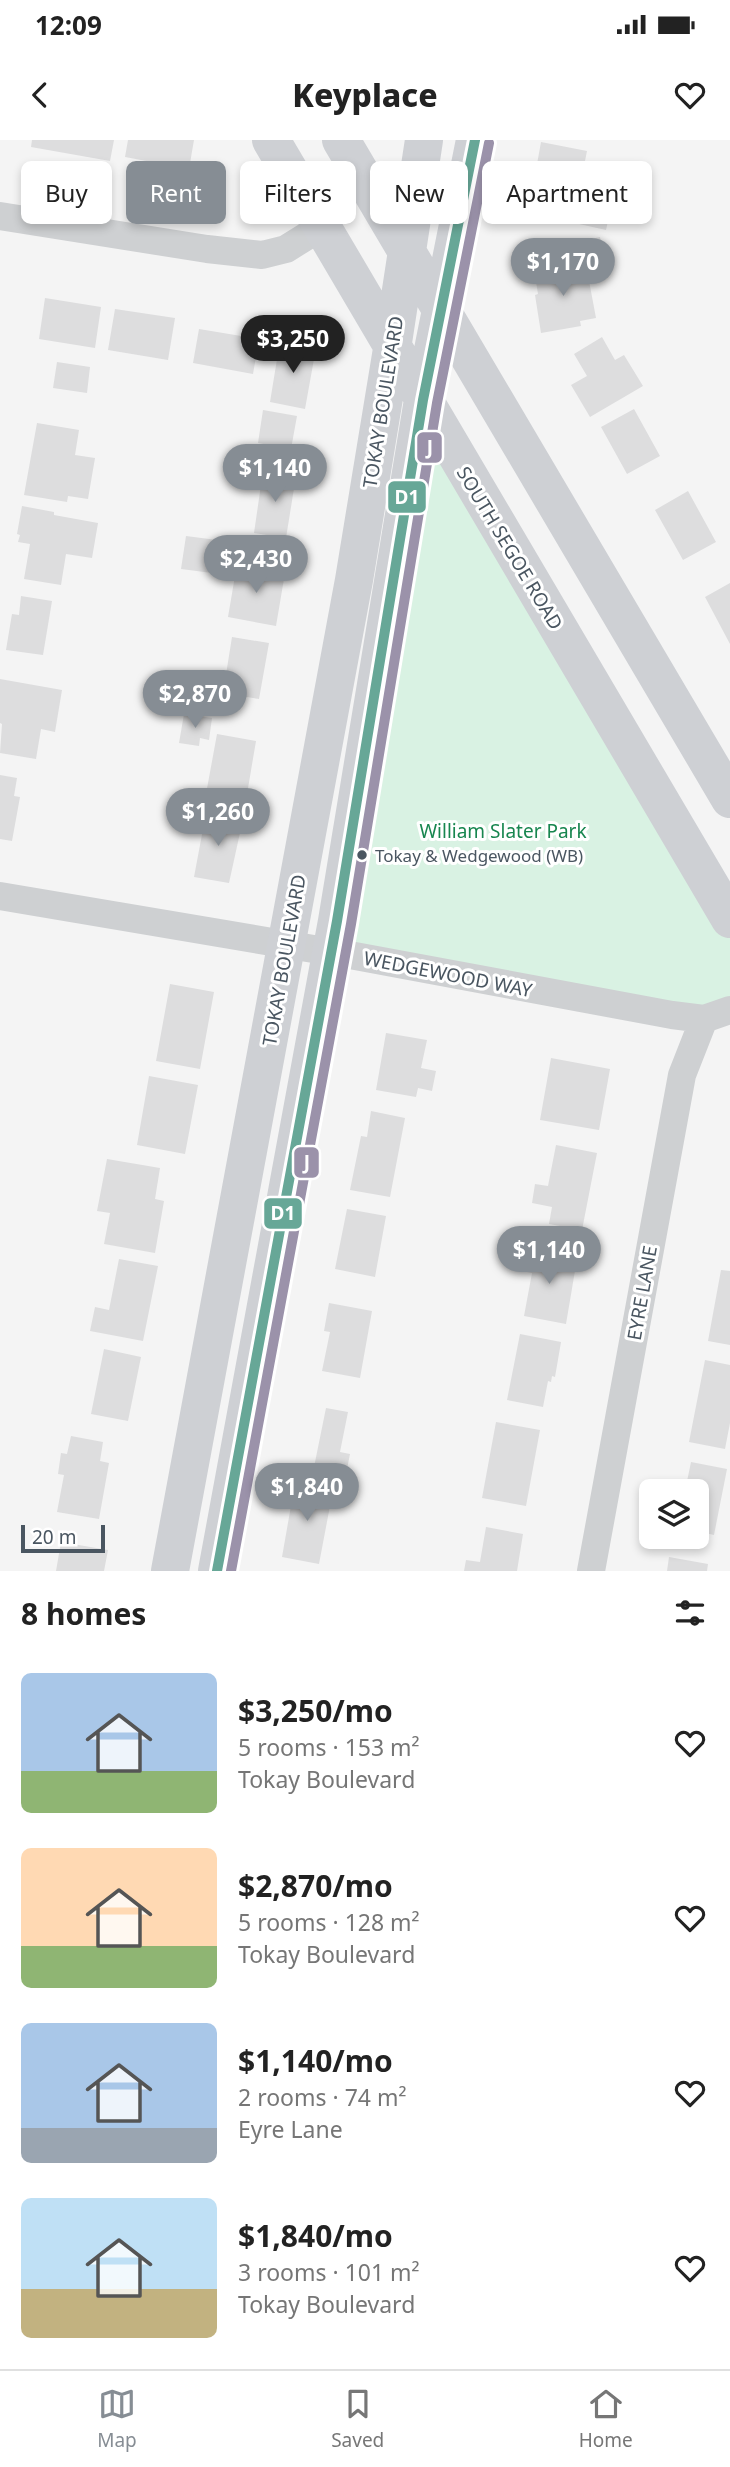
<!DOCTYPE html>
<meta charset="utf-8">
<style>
body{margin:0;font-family:"Noto Sans",sans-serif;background:#f2f2f2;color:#222;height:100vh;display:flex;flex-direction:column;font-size:26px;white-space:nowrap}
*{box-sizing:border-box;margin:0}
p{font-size:23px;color:#767676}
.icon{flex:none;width:38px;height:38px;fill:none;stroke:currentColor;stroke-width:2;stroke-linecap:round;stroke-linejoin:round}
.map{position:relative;height:1431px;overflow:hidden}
.panel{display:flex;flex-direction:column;background:#fff;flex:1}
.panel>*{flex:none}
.hud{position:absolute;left:21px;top:21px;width:690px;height:63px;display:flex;gap:14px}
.controls{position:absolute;left:639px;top:1339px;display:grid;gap:14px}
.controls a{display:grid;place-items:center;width:70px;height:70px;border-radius:10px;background:#fff;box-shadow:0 4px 10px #0003;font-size:35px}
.scale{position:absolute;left:21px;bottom:18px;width:84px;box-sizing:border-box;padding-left:7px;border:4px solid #4a5661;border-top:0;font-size:19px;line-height:24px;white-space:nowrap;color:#4a5661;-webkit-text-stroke:5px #fff;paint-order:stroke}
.price{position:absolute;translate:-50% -60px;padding:0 16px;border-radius:24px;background:#868d94;color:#fff;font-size:23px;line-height:46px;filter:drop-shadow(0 2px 4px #0008)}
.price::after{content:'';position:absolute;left:50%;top:42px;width:21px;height:16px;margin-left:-10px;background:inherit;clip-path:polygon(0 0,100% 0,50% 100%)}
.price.selected{background:#222;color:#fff}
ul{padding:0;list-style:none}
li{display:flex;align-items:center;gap:21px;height:175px;padding:0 21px}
li span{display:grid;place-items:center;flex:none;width:196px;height:140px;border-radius:10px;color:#555}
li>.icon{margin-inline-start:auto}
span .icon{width:84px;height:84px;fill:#fffc;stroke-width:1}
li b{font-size:30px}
h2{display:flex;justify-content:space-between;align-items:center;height:84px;padding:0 21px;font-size:30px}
.chip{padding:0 24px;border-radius:10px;background:#fff;box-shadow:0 4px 10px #0003;font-size:24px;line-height:63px}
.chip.selected{background:#868d94;color:#fff}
.status{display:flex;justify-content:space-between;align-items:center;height:49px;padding:0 35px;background:#fff;direction:ltr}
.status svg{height:19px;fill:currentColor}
header{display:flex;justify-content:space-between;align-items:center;height:91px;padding:0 21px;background:#fff;font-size:32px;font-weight:800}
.tabs{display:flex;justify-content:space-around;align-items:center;height:98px;border-top:2px solid #e0e0e0;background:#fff;font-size:19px;color:#767676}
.tabs a{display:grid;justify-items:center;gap:4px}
.tabs .selected{color:#868d94}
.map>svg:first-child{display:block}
.green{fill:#d9f2e3}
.building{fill:#ddddde}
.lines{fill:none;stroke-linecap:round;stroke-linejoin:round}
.street{stroke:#ced0d2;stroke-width:28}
.secondary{stroke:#ced0d4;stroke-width:38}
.bus-1-casing{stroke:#fff;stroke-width:16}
.bus-2-casing{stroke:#fff;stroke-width:16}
.bus-1{stroke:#67a797;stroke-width:10}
.bus-2{stroke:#9b92aa;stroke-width:10}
.bus-dot{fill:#4a5661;stroke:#fff;stroke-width:2.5}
.labels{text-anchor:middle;stroke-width:6;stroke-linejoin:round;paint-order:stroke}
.bus-label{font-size:17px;fill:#4a5661;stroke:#fff;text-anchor:start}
.street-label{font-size:19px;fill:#4a5661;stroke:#fff}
.park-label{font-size:19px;fill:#17864f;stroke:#fff}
.line-badge{stroke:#fff;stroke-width:2.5}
.badge-label{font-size:19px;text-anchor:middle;font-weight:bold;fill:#fff}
</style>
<div class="status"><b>12:09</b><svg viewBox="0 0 49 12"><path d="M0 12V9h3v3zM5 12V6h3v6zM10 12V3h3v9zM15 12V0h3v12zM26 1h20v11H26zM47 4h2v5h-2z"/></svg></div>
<header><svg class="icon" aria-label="back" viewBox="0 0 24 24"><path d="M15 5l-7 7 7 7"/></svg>Keyplace<svg class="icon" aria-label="heart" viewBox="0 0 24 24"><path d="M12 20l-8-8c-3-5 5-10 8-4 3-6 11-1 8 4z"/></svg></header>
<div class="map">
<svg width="730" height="1431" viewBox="0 0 730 1431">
<rect width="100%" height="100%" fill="#f4f4f4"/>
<!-- green -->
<path class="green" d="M423,260L730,779V870L331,812Z"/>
<!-- building -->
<path class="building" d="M32,0H114L110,21L31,7Z
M128,0H194L189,29L125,17Z
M541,2L587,11L576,66L535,58L536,53L532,52Z
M584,62L611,68L606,90L579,84Z
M600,97L604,118L577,123L573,103Z
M570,124L571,133L587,130L596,178L580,181L581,186L541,193L535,155L538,154L534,130Z
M45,158L101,167L95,208L39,199Z
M115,169L175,178L168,220L108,210Z
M199,189L259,199L253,234L193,223Z
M602,197L615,220L624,215L643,246L590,277L571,245L587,236L574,214Z
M280,201L316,208L305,269L270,262Z
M57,222L90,227L87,253L53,248Z
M634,269L660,316L627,334L601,287Z
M263,270L297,276L291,309L258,303Z
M37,283L79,290L75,315L95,318L88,359L68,356L67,362L24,355Z
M263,331L296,336L286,398L254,393Z
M688,351L716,402L683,420L655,370Z
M22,366L54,372V375L98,383L92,418L66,414L61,445L24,439L30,404L18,402L20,395L17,394Z
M186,396L217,400L212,433L181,429Z
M237,424L285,433L276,486L228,477Z
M730,443V504L705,457Z
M21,456L52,461L43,515L6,510L12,474L19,475Z
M232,497L269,503L259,559L223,553Z
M0,539L62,550L55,592L41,589L36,619L0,613L2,584L0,583Z
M183,542L213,547L209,571L178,566Z
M184,574L212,578L209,600L200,598L199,606L179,603Z
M217,594L256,601L246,660L206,654Z
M0,635L17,638L14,656L20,657L12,701L0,699Z
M206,673L243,679L229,743L194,737Z
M170,844L214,852L200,929L156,921Z
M386,893L427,900L421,928L436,931L432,951L418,948L416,957L376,950Z
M551,918L610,929L599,990L540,980Z
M149,936L198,945L185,1014L137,1005Z
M371,971L405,978L390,1057L350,1050L361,996L367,997Z
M556,1005L597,1013L582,1090L549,1084L552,1067L532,1063L535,1044L548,1046Z
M107,1019L160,1028L155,1059L164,1061L155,1113L104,1104L110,1073L97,1071Z
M347,1069L386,1076L375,1137L335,1129Z
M526,1111L577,1119L566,1184L524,1176L532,1133L522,1131Z
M119,1119L158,1126L143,1201L90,1191L95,1167L109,1170Z
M721,1130L730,1131V1205L708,1201Z
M329,1163L372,1171L360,1238L322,1231L330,1192L324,1191Z
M520,1194L561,1202L555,1237L552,1236L551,1242L548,1241L543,1267L507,1260Z
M104,1209L141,1217L128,1281L91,1274Z
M705,1220L730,1225V1283L725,1309L689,1302Z
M326,1268L348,1272L340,1312L350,1314L345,1339L313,1332Z
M496,1282L540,1290L526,1366L482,1358Z
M71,1296L103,1302L100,1321L109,1323L99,1379L57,1372L64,1335L58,1334L61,1313L67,1314Z
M691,1322L727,1329L714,1395L696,1391V1351H685Z
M295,1343L333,1350L319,1424L282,1417Z
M486,1387L523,1394L517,1431H464L466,1420L480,1422Z
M61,1402L108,1410L104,1431H56Z
M669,1417L708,1424L707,1431H667Z"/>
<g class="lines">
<!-- street -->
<path class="street" d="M0,76L207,109L262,115L286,109L323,86
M0,756L355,816L672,875L704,879L730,870
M591,1431L682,935L704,879"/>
<!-- secondary -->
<path class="secondary" d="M271,0L730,779
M341,0L730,659
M170,1431L354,440L392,209L424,0
M217,1431L337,781L423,260L475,0"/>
<!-- bus-1 casing -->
<g class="bus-1-casing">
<path id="bus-1" d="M217,1431L337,781L423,260L475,0"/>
</g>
<!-- bus-2 casing -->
<g class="bus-2-casing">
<path id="bus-2" d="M231,1431L351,784L437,263L489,3"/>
</g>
<!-- bus-1 -->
<use href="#bus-1" class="bus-1"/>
<!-- bus-2 -->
<use href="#bus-2" class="bus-2"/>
</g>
<!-- markers -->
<circle class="bus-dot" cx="362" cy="715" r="6"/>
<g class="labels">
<!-- bus labels -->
<g class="bus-label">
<text x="375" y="722">Tokay &amp; Wedgewood (WB)</text>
</g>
<!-- street labels -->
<g class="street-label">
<text transform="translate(383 262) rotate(-81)" y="7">TOKAY BOULEVARD</text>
<text transform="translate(510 408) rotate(59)" y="7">SOUTH SEGOE ROAD</text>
<text transform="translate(284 820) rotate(-80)" y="7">TOKAY BOULEVARD</text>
<text transform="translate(448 834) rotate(11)" y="7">WEDGEWOOD WAY</text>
<text transform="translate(642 1153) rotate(-80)" y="7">EYRE LANE</text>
</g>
<!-- park labels -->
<g class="park-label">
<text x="503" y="698">William Slater Park</text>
</g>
</g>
<g class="line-badge">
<rect x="416" y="291" width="27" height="33" rx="7" fill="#9b92aa"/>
<rect x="387" y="340" width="40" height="34" rx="7" fill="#67a797"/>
<rect x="293" y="1006" width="27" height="33" rx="7" fill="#9b92aa"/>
<rect x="263" y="1057" width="40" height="33" rx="7" fill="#67a797"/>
</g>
<g class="badge-label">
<text x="430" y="314">J</text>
<text x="407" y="364">D1</text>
<text x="307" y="1029">J</text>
<text x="283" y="1080">D1</text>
</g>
</svg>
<div class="controls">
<a><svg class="icon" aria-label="layers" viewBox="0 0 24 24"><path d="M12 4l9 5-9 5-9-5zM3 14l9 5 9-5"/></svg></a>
</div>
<div class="scale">20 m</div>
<b class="price" style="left:563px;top:158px">$1,170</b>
<b class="price selected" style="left:293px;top:235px">$3,250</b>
<b class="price" style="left:275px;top:364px">$1,140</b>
<b class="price" style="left:256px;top:455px">$2,430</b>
<b class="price" style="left:195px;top:590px">$2,870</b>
<b class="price" style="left:218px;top:708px">$1,260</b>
<b class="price" style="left:549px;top:1146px">$1,140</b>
<b class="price" style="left:307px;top:1383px">$1,840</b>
<div class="hud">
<a class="chip">Buy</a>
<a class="chip selected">Rent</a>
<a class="chip">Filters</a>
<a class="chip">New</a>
<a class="chip">Apartment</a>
</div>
</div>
<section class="panel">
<h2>8 homes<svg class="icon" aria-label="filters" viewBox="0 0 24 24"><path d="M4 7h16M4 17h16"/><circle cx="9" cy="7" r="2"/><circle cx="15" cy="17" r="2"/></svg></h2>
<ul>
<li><span style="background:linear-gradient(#a9c7e8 70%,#8fb573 0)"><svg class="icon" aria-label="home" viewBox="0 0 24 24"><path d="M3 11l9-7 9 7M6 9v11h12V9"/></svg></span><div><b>$3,250/mo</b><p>5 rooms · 153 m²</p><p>Tokay Boulevard</p></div><svg class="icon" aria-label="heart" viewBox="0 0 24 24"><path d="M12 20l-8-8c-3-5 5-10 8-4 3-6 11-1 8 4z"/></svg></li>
<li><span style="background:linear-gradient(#ffd9b3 70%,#8fb573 0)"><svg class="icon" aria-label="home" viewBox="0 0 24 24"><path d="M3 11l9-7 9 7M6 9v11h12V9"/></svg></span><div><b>$2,870/mo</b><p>5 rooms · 128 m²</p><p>Tokay Boulevard</p></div><svg class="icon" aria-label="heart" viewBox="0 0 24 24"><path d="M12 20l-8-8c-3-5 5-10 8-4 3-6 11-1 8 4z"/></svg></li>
<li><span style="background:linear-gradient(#a9c7e8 75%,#9aa5b1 0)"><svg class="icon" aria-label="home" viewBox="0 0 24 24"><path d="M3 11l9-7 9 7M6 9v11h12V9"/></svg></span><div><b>$1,140/mo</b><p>2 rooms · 74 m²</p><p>Eyre Lane</p></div><svg class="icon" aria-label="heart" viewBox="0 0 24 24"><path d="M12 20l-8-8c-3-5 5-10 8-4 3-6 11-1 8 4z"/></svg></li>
<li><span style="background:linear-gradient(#bfe0f5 65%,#c2b280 0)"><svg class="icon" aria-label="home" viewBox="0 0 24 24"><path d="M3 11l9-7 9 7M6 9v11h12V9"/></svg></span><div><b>$1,840/mo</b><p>3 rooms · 101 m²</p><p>Tokay Boulevard</p></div><svg class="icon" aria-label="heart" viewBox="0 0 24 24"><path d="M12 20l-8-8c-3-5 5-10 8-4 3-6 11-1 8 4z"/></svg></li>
</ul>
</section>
<nav class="tabs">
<a class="selected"><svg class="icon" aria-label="map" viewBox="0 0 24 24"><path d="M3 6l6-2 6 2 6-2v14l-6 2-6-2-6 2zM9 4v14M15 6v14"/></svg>Map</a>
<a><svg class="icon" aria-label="saved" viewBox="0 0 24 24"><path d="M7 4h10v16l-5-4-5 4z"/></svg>Saved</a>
<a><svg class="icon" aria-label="home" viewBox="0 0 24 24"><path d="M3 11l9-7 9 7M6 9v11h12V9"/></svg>Home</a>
</nav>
